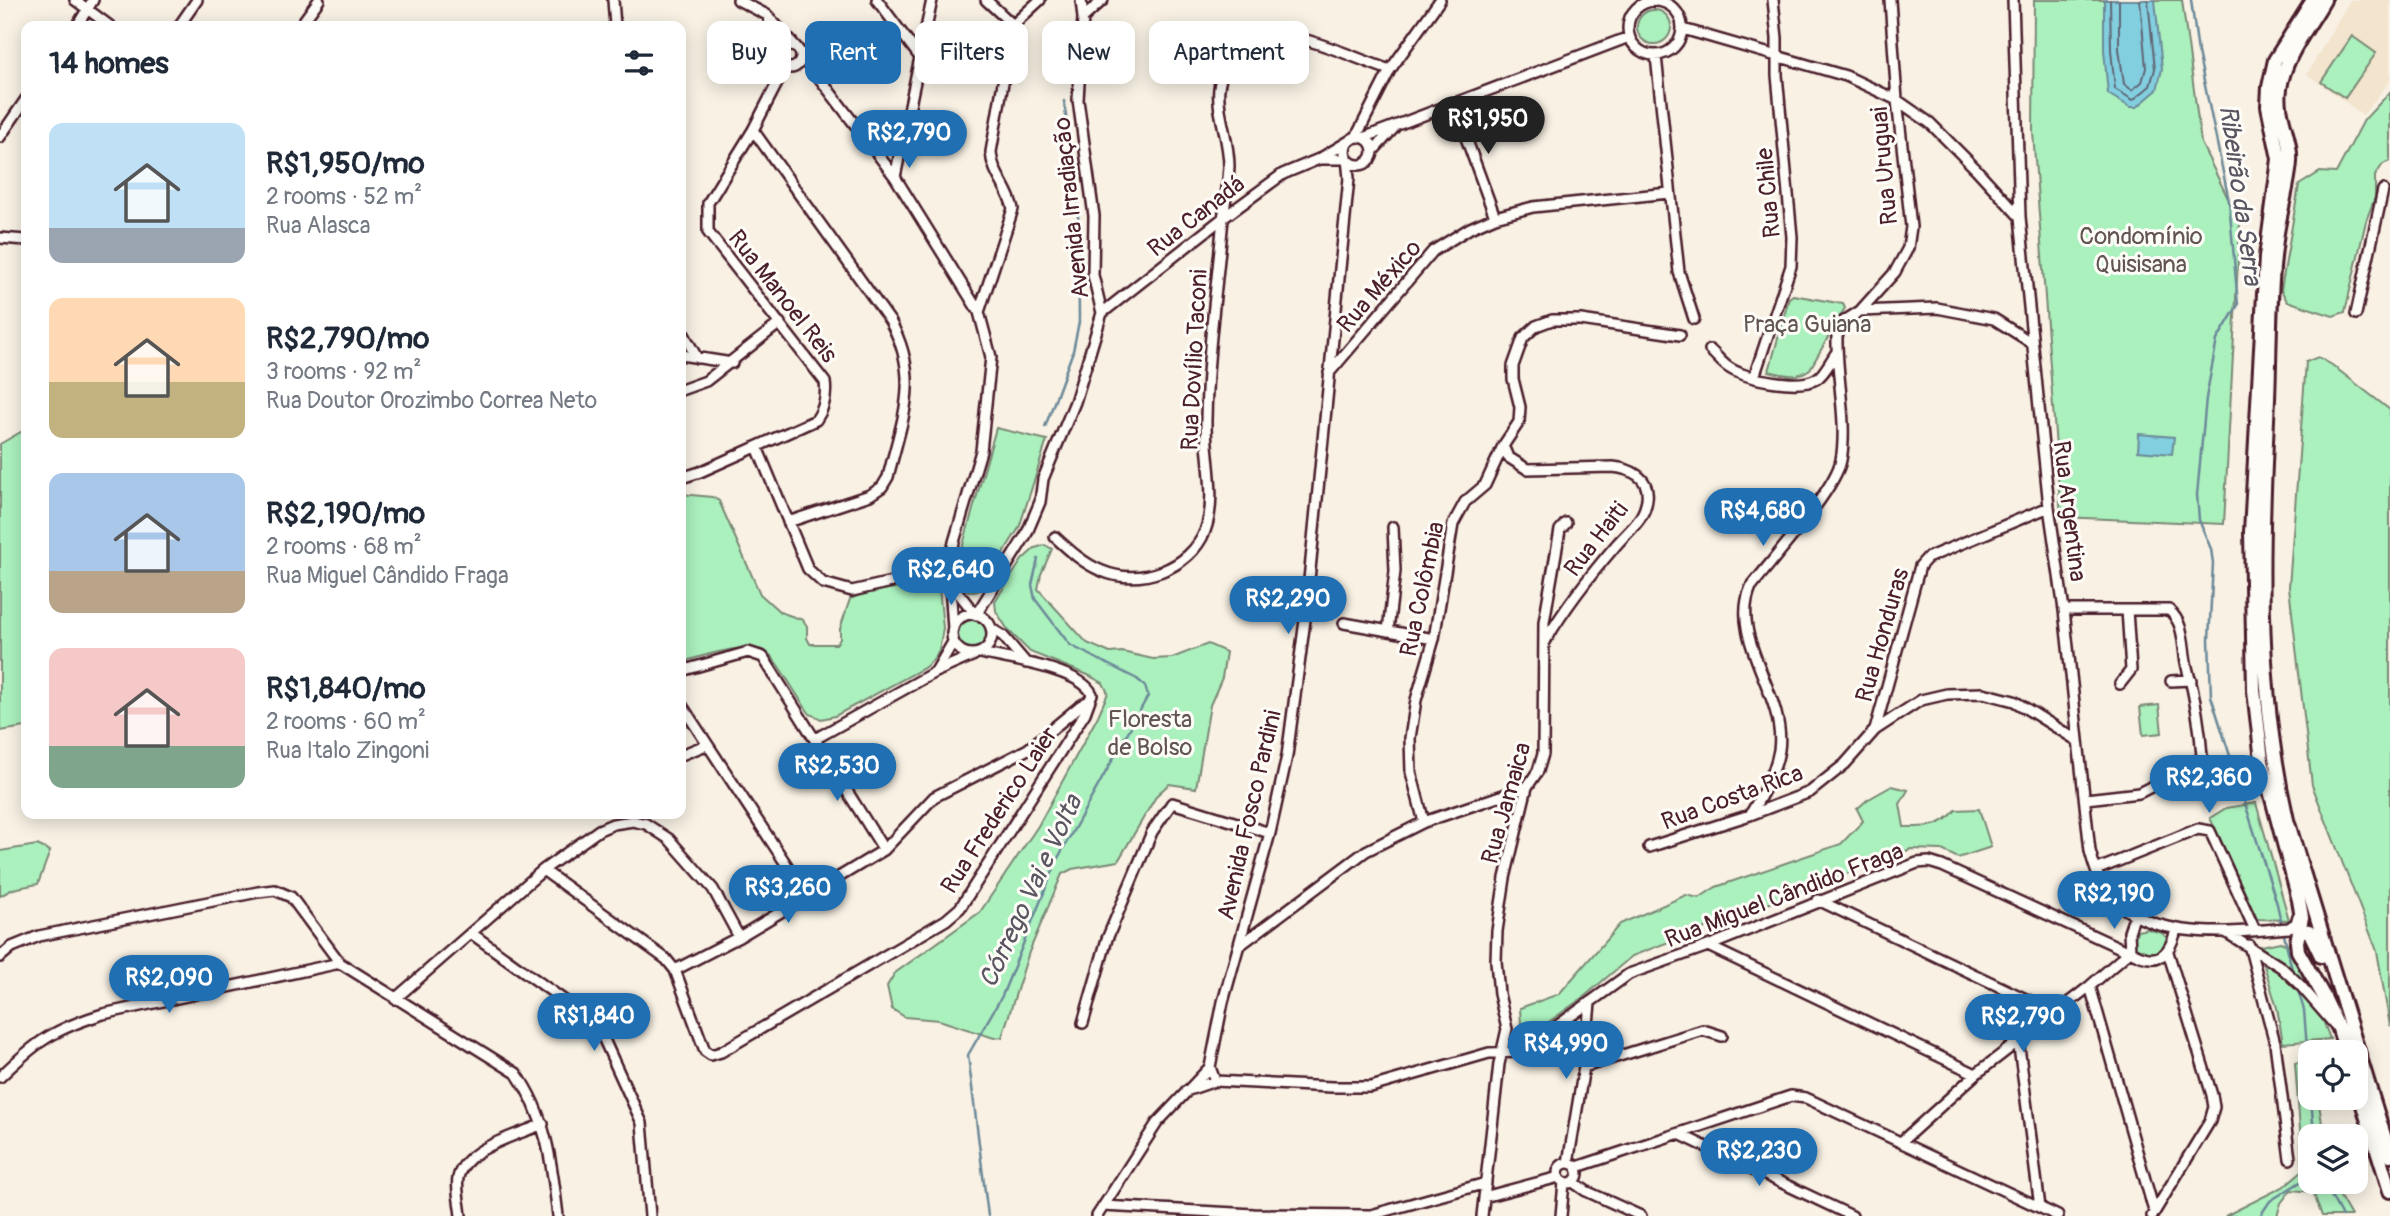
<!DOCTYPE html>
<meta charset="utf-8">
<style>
body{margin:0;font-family:Pangolin,sans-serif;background:#f6f6f7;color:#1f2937;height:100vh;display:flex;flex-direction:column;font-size:26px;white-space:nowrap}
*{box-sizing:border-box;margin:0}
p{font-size:23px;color:#747a83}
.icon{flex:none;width:38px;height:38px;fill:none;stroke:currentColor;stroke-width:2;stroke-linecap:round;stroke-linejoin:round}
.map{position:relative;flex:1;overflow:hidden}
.details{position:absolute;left:21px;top:21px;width:665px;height:798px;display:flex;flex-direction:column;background:#fff;border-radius:14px;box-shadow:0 4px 18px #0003}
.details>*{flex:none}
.guide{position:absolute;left:707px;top:21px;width:665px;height:63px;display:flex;gap:14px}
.fabs{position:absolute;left:2298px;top:1040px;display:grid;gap:14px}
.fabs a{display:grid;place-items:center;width:70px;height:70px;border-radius:14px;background:#fff;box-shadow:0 4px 18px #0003;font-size:35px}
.price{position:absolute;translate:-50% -60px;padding:0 16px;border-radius:24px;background:#1f6fb2;color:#fff;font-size:23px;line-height:46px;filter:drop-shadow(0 2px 4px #0008)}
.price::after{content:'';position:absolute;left:50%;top:42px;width:21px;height:16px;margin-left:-10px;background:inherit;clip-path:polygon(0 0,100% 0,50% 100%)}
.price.active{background:#222;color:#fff}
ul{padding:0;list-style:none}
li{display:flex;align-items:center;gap:21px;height:175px;padding:0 28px}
li span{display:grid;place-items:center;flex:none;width:196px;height:140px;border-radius:14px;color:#555}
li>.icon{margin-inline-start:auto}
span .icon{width:84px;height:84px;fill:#fffc;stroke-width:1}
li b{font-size:30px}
h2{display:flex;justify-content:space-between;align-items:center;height:84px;padding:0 28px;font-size:30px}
.chip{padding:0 24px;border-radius:14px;background:#fff;box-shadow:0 4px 18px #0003;font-size:24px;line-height:63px}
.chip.active{background:#1f6fb2;color:#fff}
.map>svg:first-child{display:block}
.built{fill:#f2e4cd}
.green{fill:#abf1be;stroke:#7a8874;stroke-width:2}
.water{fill:#82cfe0;stroke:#6c8998;stroke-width:2}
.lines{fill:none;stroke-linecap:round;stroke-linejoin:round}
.shore{stroke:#606573;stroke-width:2}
.stream{stroke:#6c8998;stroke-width:2.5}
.minor-casing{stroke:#4a1f2b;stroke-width:14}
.major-casing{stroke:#4a1f2b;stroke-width:18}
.minor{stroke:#fdfcf7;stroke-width:9}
.major{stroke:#fdfcf7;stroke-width:12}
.labels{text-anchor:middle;stroke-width:6;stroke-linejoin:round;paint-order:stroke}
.street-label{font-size:24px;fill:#4a1f2b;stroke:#fdfcf7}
.park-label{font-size:24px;fill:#625450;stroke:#fdfcf7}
.water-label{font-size:26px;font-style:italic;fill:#5b5461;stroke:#fdfcf7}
</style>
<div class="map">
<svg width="2390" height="1216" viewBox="0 0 2390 1216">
<rect width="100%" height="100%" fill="#f8f1e4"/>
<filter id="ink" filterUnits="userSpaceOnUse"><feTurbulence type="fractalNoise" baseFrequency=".0143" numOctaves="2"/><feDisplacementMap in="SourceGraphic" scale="14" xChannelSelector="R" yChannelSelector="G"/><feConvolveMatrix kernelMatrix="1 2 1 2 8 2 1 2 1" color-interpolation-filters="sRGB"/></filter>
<g filter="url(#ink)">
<!-- built -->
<path class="built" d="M2350,0H2390V81L2363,115L2307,74Z"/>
<!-- green -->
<path class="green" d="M2034,0H2182L2201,143L2240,223L2224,524L2061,517L2033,132Z
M1637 27a17 17 0 1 1 34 0a17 17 0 1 1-34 0Z
M2352,36L2376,53L2345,98L2321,82Z
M2390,92V161L2383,164L2375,176V197L2366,221L2345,312L2333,316L2287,301L2281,290L2299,185L2320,172L2336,173L2364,120Z
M1793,295L1843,304L1845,308L1810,369C1796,379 1786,375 1769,371L1789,298Z
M2318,357L2332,365L2390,410V1026L2377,951L2312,785L2289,587L2306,362Z
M996,428L1047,440L1019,528L980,590C971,594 968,592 962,585L963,545Z
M26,429V727L0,731V444Z
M681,494L712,497L719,501L760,594L780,612L803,620L807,626V638L810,644H836L840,639V629L850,599L865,593L932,581L936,582L939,587L943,628L939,651L932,661L924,668L835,716L821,719L810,714C796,696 784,671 770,655C754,638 702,657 681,662Z
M1045,545L1052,549L1041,574L1038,589L1087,643L1110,653L1122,652L1153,659L1172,658L1208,644L1226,652L1222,678L1210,705L1196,788L1169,784L1157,795L1118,861L1072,869L1062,874L1029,952L1002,1037L994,1038L939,1020L905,1017L892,1009L887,986L895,973L980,912L1038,826L1098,716L1108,693L1103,683L1088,675L1030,652L1008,630L996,611L995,601L1022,560L1035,548Z
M958 635a15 15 0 1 1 30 0a15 15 0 1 1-30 0Z
M2159,705L2162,733L2143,735L2140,707Z
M1892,786L1908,790L1900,804L1904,827C1928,827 1940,828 1956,810L1979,809L1991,847L1958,858L1942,850L1911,849L1632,956L1585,996L1522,1041L1520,1008L1559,994L1620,924L1686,895L1699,898L1716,887L1841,844L1863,821L1857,809L1867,800Z
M2256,803L2289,920L2257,919L2210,818L2226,808Z
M37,845L50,851L38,884L13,889L0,896V851Z
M2148,929L2162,933L2167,938L2164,950L2152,954L2135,948L2133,943L2137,931Z
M2280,942L2296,948L2330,1039L2283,1043L2277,1008L2260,952L2261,946Z
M2310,1059V1097H2318L2324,1136H2310V1181H2331L2351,1216H2322L2313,1192L2291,1190L2281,1203L2277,1216H2225L2283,1187L2303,1170L2295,1063Z"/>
<!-- water -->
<path class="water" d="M2104,0H2155L2162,69L2157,90L2137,107H2130L2108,94L2104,50Z
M2139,434L2174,437L2172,454L2138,451Z"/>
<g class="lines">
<!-- shore -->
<path class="shore" d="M2110,0L2111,50L2115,89L2133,100L2150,86L2155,69L2148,0
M2119,0V49L2124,84L2132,90L2142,82L2146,68L2140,0"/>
<!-- stream -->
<path class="stream" d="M2191,0L2198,52L2229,201L2238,305L2217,340L2206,398L2197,495L2199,520L2211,549L2213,563L2209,640L2211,696L2277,904L2293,974
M1045,427L1073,351L1079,322L1078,209L1064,101
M2297,987L2304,1010L2310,1087
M2311,1097L2314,1136
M2323,1181L2342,1216
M988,1216L968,1055L1002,996L1058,858L1148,696L1145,686L1137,679L1070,645L1035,599L1032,585L1038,559
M2260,1216L2270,1201L2310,1176"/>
<!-- minor casing -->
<g class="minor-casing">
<path id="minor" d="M75,0L110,26
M613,0L615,26
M738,0L767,15L797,48
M877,0L919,56
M2013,0L2020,217L2049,507L2064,610L2090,851C2093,862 2096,873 2101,882C2135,944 2231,933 2289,928L2296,923L2298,916
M1628 28a27 27 0 1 1 54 0a27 27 0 1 1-54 0Z
M1083,18L1103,0
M769,20L779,56
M1013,25L1040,0
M77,26L93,0
M179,26L197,0
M300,26L319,0
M1683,29L1846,76L1897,100L1930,123L1976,169L2020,217
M779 57a11 11 0 1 1 22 0a11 11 0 1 1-22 0Z
M801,54L895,177L979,312
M1656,56L1679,272L1694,319
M1454,105L1495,217
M753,130L890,321C922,378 902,419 888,477L882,487L870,495L788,522
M0,137L26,99
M1356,137L1390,70L1440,0
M1345 151a14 14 0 1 1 28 0a14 14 0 1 1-28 0Z
M1363,138L1629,37
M1373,151L1394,128
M895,177L932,0
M0,238L26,240
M1860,311L1937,308L1994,319L2032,343
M1102,313L1223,218L1283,174L1319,159L1349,141
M2356,314L2383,190
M681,329L697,358
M1710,350C1717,356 1723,365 1731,369C1748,379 1799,389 1816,379C1824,375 1831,360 1836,353
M681,355L732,363
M1329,373L1433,251L1470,228L1495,217L1533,207L1669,193
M1754,377L1791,266L1792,237L1777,75V38L1773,0
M681,390L706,381L780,323
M1503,446L1508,457L1527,469L1613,467C1631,469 1650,477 1647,499C1645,519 1629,530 1617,544C1592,573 1566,606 1546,640
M757,447L808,569L823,583L852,591L949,569
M681,478L700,472L816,420C824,409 827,397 825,382L708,232V203L753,130L785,68
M1055,537C1069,550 1084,564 1102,571C1139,587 1190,569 1205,531C1218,497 1205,456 1206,420C1207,356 1216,293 1222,229C1224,208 1228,187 1229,166C1229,123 1200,88 1239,51C1252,39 1277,34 1294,37C1324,43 1360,60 1390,70
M952,585L976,615L1026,535L1040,502L1043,479L1075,402L1102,313L1093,275L1094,216L1078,100L1083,18L1081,0
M2064,610H2169C2186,625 2182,647 2187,667C2195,697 2200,725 2202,756L2188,768L2139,793L2086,799
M952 634a20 20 0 1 1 40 0a20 20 0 1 1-40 0Z
M1344,623L1434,639
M953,629L949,569L954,542L981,451L991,357L979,312L1013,209C1009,188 992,174 991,152L1013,25L986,0
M992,629L1003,636L1026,663
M1388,631L1395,571L1393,527
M681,671L748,652L763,657L884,850
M936,671L953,642
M2171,681L2191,680
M2120,684L2131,670L2127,610
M681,704L807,896
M1875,730L1920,566L1927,558L2049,507
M815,739L935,672L974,655
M681,755L706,745
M1750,815C1762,794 1775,774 1779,750C1787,695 1728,639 1751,587C1771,561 1836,489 1841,460C1848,423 1836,375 1837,336L1844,321L1860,311L1895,272L1908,248L1911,227L1897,100L1890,0
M1424,822L1411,772L1410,738L1416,700L1434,639L1453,524L1465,502L1485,485L1503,446L1519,422L1520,407L1513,379V366L1523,338L1536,326L1552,320H1581L1680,335
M1649,847L1750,815L1810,792L1845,764L1875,730L1921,700L1947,694L1983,693L2014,701L2078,741
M543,870L666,959L675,970L705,1051L711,1055L721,1052L946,920L960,908L1085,713L1092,694C1081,669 1006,659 980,653
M2096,870L2198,829L2210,831L2255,930
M1818,900L2055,1013
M471,933L587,1017L601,1033L642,1123L650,1216
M2227,933L2281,967L2300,985L2334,1024
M2249,945L2275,1043L2290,1159
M1239,946L1366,851L1424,822L1527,787
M1708,946L1976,1074
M2130,951C2157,966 2169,957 2176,930
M2130,951L2129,932L2135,914
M0,957L12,947L39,936L258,892L275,890L291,897L340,963L516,1073C547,1116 552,1165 558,1216
M675,970L739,937L884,850L934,797L1028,749L1080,706L1087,702
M2090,986L2154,1211
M395,999L543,870L599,830L613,824L633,821L646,824L669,839L713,889L739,937
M1083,1023L1107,939L1152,832L1172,803L1270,833
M2018,1039L2040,1207
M1584,1067L1703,1030L1722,1036
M0,1077C37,1041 54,1029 103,1014L340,963
M1215,1081L1210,1067L1223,1002L1270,833L1287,756L1305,620L1349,178L1347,159H1319
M1186,1091L1215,1081L1332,1087H1371L1489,1053L1521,1052L1629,974L1708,946L1917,863L1929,862L1942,866L2129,952
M1679,1134L1852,1216
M1902,1141L1976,1074L2090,986L2130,951
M1558 1173a10 10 0 1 1 20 0a10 10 0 1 1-20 0Z
M1568,1163L1584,1067L1590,1003
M1577,1167L1791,1096L1806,1098L2058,1216
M1573,1182L1586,1191L1641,1216
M1484,1197L1559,1177
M1103,1206L1254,1214L1371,1215L1486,1183
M461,1216C460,1204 456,1189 458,1178C464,1148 518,1135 543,1124
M1097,1216L1157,1123L1210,1067
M1482,1216L1499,1064L1507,1029L1499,994L1496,961L1497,931L1505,878L1527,787L1538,771L1543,754L1544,622L1560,530L1566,523
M1561,1216L1564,1182
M2152,1216L2210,1121L2214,1107L2212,1095L2168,952"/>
</g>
<!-- major casing -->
<g class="major-casing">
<path id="major" d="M2313,0L2275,60L2269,87L2268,106L2279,159L2266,257L2251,532L2254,690L2262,761L2299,900L2302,917L2297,942L2298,951L2324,997L2339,1029L2346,1052
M2324,0C2308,28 2284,57 2280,89C2276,115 2292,138 2290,162C2288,188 2279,214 2276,240C2269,290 2270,348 2268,399C2261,541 2255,681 2287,820L2390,1155
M2300,930L2309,931L2321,956
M2356,1083L2390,1191"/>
</g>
<!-- minor -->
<use href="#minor" class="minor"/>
<!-- major -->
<use href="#major" class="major"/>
</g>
</g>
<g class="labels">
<!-- street labels -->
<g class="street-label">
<text transform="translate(1884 166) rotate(-95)" y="8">Rua Uruguai</text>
<text transform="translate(1768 193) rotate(-95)" y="8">Rua Chile</text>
<text transform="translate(1071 208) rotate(-96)" y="8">Avenida Irradiação</text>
<text transform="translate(1196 216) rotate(-38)" y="8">Rua Canadá</text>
<text transform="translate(1379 286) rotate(-49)" y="8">Rua México</text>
<text transform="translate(783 296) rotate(52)" y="8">Rua Manoel Reis</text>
<text transform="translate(1194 360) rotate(-87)" y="8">Rua Dovílio Taconi</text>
<text transform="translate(2070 511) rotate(83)" y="8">Rua Argentina</text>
<text transform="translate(1596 539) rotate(-52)" y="8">Rua Haiti</text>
<text transform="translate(1422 589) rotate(-78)" y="8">Rua Colômbia</text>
<text transform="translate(1882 635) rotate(-74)" y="8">Rua Honduras</text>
<text transform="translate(1732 797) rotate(-20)" y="8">Rua Costa Rica</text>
<text transform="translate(1506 803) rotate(-74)" y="8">Rua Jamaica</text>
<text transform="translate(999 810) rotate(-57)" y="8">Rua Frederico Laier</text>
<text transform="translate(1249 815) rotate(-77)" y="8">Avenida Fosco Pardini</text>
<text transform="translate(1784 895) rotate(-21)" y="8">Rua Miguel Cândido Fraga</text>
</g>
<!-- park labels -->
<g class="park-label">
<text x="2141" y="244">Condomínio<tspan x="2141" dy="28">Quisisana</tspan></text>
<text x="1807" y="332">Praça Guiana</text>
<text x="1150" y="727">Floresta<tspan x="1150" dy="28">de Bolso</tspan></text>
</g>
<!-- water labels -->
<g class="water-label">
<text transform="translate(2241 195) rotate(82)" y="9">Ribeirão da Serra</text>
<text transform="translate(1030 891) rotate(-65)" y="9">Córrego Vai e Volta</text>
</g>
</g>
</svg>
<div class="fabs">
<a><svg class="icon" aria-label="locate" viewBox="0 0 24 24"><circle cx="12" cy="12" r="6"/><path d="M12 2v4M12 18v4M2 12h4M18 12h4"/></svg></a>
<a><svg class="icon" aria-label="layers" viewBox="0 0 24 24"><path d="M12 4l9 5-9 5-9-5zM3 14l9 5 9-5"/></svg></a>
</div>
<b class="price active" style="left:1488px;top:156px">R$1,950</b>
<b class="price" style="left:909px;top:170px">R$2,790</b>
<b class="price" style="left:1763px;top:548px">R$4,680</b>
<b class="price" style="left:951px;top:607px">R$2,640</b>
<b class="price" style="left:1288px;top:636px">R$2,290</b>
<b class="price" style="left:837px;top:803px">R$2,530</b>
<b class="price" style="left:2209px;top:815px">R$2,360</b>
<b class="price" style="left:788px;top:925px">R$3,260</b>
<b class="price" style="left:2114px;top:931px">R$2,190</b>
<b class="price" style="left:169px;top:1015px">R$2,090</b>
<b class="price" style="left:594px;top:1053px">R$1,840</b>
<b class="price" style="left:2023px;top:1054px">R$2,790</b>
<b class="price" style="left:1566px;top:1081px">R$4,990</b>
<b class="price" style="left:1759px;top:1188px">R$2,230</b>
<div class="guide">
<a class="chip">Buy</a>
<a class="chip active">Rent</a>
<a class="chip">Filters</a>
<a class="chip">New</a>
<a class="chip">Apartment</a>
</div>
<section class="details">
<h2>14 homes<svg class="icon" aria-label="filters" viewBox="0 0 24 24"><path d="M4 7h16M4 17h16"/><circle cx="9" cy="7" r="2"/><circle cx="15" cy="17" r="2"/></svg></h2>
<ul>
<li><span style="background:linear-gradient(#bfe0f5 75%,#9aa5b1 0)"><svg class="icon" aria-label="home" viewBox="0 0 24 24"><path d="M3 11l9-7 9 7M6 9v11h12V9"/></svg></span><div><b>R$1,950/mo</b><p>2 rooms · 52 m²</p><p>Rua Alasca</p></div></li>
<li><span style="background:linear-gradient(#ffd9b3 60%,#c2b280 0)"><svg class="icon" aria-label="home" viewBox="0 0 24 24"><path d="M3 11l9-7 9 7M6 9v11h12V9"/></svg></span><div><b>R$2,790/mo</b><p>3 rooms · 92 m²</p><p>Rua Doutor Orozimbo Correa Neto</p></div></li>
<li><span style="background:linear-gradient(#a9c7e8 70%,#b9a48a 0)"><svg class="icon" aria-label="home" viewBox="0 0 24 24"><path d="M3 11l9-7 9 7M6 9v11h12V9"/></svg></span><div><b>R$2,190/mo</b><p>2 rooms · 68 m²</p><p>Rua Miguel Cândido Fraga</p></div></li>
<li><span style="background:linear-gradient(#f6c9c9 70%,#7fa58c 0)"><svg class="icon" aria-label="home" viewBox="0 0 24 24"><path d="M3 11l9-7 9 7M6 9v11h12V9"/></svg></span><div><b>R$1,840/mo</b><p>2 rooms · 60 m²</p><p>Rua Italo Zingoni</p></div></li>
</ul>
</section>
</div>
